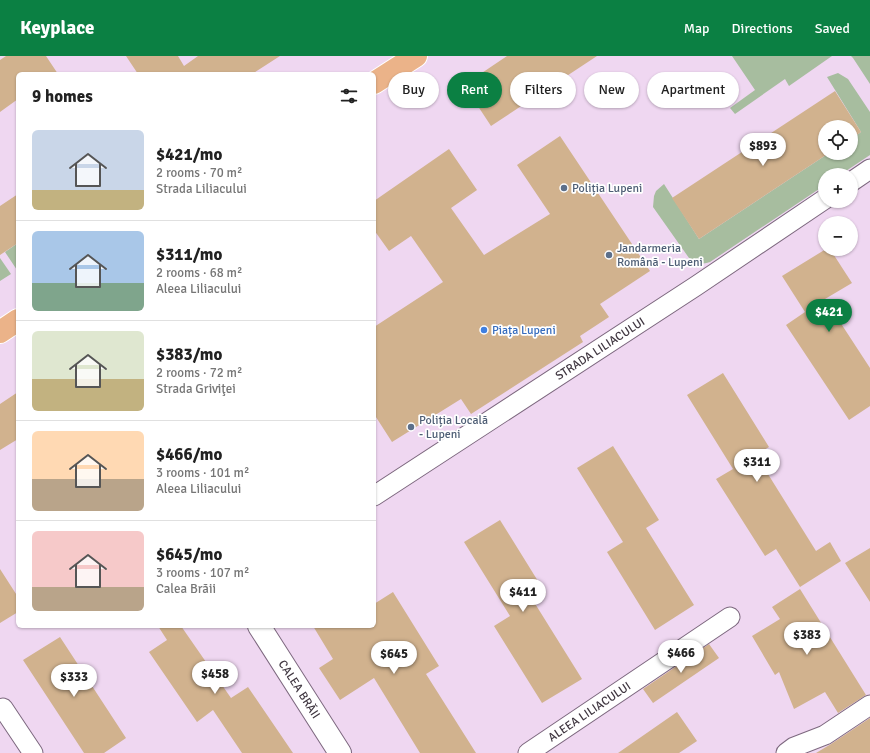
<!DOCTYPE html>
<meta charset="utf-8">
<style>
body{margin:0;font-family:Signika,sans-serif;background:#f2f2f2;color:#222;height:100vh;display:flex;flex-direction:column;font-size:15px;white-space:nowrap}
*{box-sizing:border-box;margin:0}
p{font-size:13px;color:#767676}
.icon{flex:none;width:22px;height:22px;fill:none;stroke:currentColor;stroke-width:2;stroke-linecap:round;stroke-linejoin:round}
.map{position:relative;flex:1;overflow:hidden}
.sheet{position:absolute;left:16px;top:16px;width:360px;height:556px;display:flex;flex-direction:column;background:#fff;border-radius:6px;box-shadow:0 1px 3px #0004}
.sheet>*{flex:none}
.banner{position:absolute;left:388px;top:16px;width:380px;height:36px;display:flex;gap:8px}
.fabs{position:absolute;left:818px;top:64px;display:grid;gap:8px}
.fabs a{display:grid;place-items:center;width:40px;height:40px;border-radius:50%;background:#fff;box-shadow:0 1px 3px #0004;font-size:20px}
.price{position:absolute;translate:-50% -34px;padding:0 9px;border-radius:14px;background:#fff;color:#222;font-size:13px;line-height:26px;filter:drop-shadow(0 1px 2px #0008)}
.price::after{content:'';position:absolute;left:50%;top:24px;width:12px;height:9px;margin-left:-6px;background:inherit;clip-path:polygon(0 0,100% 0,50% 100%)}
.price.selected{background:#0b8043;color:#fff}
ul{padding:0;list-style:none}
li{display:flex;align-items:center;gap:12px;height:100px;padding:0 16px}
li+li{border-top:1px solid #e0e0e0}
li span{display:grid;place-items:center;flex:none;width:112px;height:80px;border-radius:6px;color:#555}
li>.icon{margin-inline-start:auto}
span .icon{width:48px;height:48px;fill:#fffc;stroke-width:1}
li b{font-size:17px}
h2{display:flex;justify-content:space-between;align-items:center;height:48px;padding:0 16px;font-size:17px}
.chip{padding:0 14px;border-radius:18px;background:#fff;box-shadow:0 1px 3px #0004;font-size:14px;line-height:36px}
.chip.selected{background:#0b8043;color:#fff}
header{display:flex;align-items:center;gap:24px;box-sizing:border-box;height:56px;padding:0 20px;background:#0b8043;color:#fff}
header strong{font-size:19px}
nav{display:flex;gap:22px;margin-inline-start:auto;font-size:14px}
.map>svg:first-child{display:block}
.green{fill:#a7bd9f}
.building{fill:#d1b28e}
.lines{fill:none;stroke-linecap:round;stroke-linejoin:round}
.minor-casing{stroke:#7d687f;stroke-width:21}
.secondary-casing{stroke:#7d687f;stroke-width:24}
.primary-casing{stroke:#fff;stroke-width:24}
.minor{stroke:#fff;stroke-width:19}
.secondary{stroke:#fff;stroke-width:22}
.primary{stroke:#ebb389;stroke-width:22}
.service-dot{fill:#5c6f8a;stroke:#fff;stroke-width:1.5}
.shop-dot{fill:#3f7fe0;stroke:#fff;stroke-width:1.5}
.labels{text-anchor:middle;stroke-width:3.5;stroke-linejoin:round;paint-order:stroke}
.service-label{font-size:12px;fill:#4e5e75;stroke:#fff;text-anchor:start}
.shop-label{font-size:12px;fill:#366cbe;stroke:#fff;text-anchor:start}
.street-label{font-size:12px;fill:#403741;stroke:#fff}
</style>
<header>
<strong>Keyplace</strong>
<nav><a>Map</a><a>Directions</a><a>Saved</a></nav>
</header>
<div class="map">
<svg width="870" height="697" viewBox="0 0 870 697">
<rect width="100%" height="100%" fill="#efd7f1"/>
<!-- green -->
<path class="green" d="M732,0H832L789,30L785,23L735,58L730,52L755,34Z
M851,0H870V28L853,2Z
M838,17L848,23L870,56V99L840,119H825V129L710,206C700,209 696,208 689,202L653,151L654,140L656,135L664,128L699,183L829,97H851V83L861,76L827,21Z
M18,187V213L17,214L5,196Z
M0,202L11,218L0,225Z"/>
<!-- building -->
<path class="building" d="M6,0H46L58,18H18V43L0,56V4Z
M126,0H178L184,10L198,0H280L252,18H138Z
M507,0H597L491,70L464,29Z
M835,35L861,76L851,83V71H825V97H829L699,183L672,142Z
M560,80L650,215L600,248L609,261L580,280L583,286L471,358L461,343L392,386L374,358V271L443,226L411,180L389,195L374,174V145L449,93L477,134L451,152L484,199L550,158L517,109Z
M18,138V187L0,199V150Z
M826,193H830L852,227L825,243L870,312V350L849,364L786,269L805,256L782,220Z
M723,317L769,391L756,399L816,495L830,486L841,505L800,531L776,493L765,500L716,423L733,413L687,339Z
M18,336V383L0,394V348Z
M613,390L659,464L646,472L694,549L655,574L607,496L623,486L577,412Z
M500,464L546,538L534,546L582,623L542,647L494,570L510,560L464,486Z
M870,492V546L845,507Z
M0,513L18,541V556L0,567Z
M800,533L866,639L838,657L825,636L794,653L779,616L775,619L752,580L780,563L772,551Z
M393,536L439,610L426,618L476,697H420L374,622L340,644L319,612L333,603L313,570H374V548Z
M158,570H181L231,642L248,631L293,697H242L213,654L197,666L149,596L167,584Z
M60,581L126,682L104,697H84L23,604Z
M709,588L719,602L653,647L643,633Z
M677,656L697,685L679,697H618Z
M870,662V697H816L831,688Z"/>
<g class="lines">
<!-- minor casing -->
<g class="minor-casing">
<g id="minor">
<path d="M851,126L870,113"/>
<path id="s1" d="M374,440L696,230L825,143"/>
<path d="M3,652L33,697"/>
<path id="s2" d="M528,697L730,561"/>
<path d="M786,697L794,691L825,679L870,649"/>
</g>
</g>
<!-- secondary casing -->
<g class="secondary-casing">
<g id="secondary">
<path id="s3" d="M259,570L340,697"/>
</g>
</g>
<!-- primary casing -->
<g class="primary-casing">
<path id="primary" d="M374,27L416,0
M0,276L18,264"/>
</g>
<!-- minor -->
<use href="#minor" class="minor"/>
<!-- secondary -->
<use href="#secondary" class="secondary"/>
<!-- primary -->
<use href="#primary" class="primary"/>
</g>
<!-- markers -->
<g class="service-dot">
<circle cx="564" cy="132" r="4"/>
<circle cx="609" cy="199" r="4"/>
<circle cx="411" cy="371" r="4"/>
</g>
<circle class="shop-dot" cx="484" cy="274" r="4"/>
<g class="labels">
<!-- service labels -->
<g class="service-label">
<text x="572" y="136">Poliția Lupeni</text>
<text x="617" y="196">Jandarmeria<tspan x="617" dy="14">Română - Lupeni</tspan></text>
<text x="419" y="368">Poliția Locală<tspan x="419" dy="14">- Lupeni</tspan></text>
</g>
<!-- shop labels -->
<g class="shop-label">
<text x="492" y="278">Piața Lupeni</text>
</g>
<!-- street labels -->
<g class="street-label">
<text dy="4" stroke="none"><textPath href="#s1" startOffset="270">STRADA LILIACULUI</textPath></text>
<text dy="4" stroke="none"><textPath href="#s3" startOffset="75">CALEA BRĂII</textPath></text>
<text dy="4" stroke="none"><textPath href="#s2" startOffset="74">ALEEA LILIACULUI</textPath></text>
</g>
</g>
</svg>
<div class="fabs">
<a><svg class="icon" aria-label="locate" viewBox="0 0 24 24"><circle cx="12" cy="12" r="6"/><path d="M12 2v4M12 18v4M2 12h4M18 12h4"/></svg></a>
<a>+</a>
<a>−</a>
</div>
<b class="price" style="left:763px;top:111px">$893</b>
<b class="price selected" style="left:829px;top:277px">$421</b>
<b class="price" style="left:757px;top:427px">$311</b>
<b class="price" style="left:523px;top:557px">$411</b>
<b class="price" style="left:807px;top:600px">$383</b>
<b class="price" style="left:681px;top:618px">$466</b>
<b class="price" style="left:394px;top:619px">$645</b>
<b class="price" style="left:215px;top:639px">$458</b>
<b class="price" style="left:74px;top:642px">$333</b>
<div class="banner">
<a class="chip">Buy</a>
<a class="chip selected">Rent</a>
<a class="chip">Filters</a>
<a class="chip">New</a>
<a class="chip">Apartment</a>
</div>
<section class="sheet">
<h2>9 homes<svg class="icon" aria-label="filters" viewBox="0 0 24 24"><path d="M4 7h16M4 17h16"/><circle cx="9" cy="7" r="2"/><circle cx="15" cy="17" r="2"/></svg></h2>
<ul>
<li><span style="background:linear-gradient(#c9d6e8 75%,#c2b280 0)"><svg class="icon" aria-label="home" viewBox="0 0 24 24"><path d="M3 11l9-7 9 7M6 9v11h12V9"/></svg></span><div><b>$421/mo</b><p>2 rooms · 70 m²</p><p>Strada Liliacului</p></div></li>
<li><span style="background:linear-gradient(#a9c7e8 65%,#7fa58c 0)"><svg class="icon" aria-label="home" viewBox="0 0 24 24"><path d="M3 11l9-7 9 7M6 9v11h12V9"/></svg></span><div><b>$311/mo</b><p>2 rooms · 68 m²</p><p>Aleea Liliacului</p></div></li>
<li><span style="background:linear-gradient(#dfe7d0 60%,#c2b280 0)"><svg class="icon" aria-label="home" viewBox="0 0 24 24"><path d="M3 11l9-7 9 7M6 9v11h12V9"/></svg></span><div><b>$383/mo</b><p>2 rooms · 72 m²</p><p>Strada Griviţei</p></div></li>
<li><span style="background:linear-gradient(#ffd9b3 60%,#b9a48a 0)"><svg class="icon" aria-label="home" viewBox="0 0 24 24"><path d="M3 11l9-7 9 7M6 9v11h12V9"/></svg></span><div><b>$466/mo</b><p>3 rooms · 101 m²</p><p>Aleea Liliacului</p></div></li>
<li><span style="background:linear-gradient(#f6c9c9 70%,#b9a48a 0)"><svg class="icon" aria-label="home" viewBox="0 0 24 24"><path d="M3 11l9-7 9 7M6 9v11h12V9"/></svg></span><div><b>$645/mo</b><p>3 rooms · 107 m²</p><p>Calea Brăii</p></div></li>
</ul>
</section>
</div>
